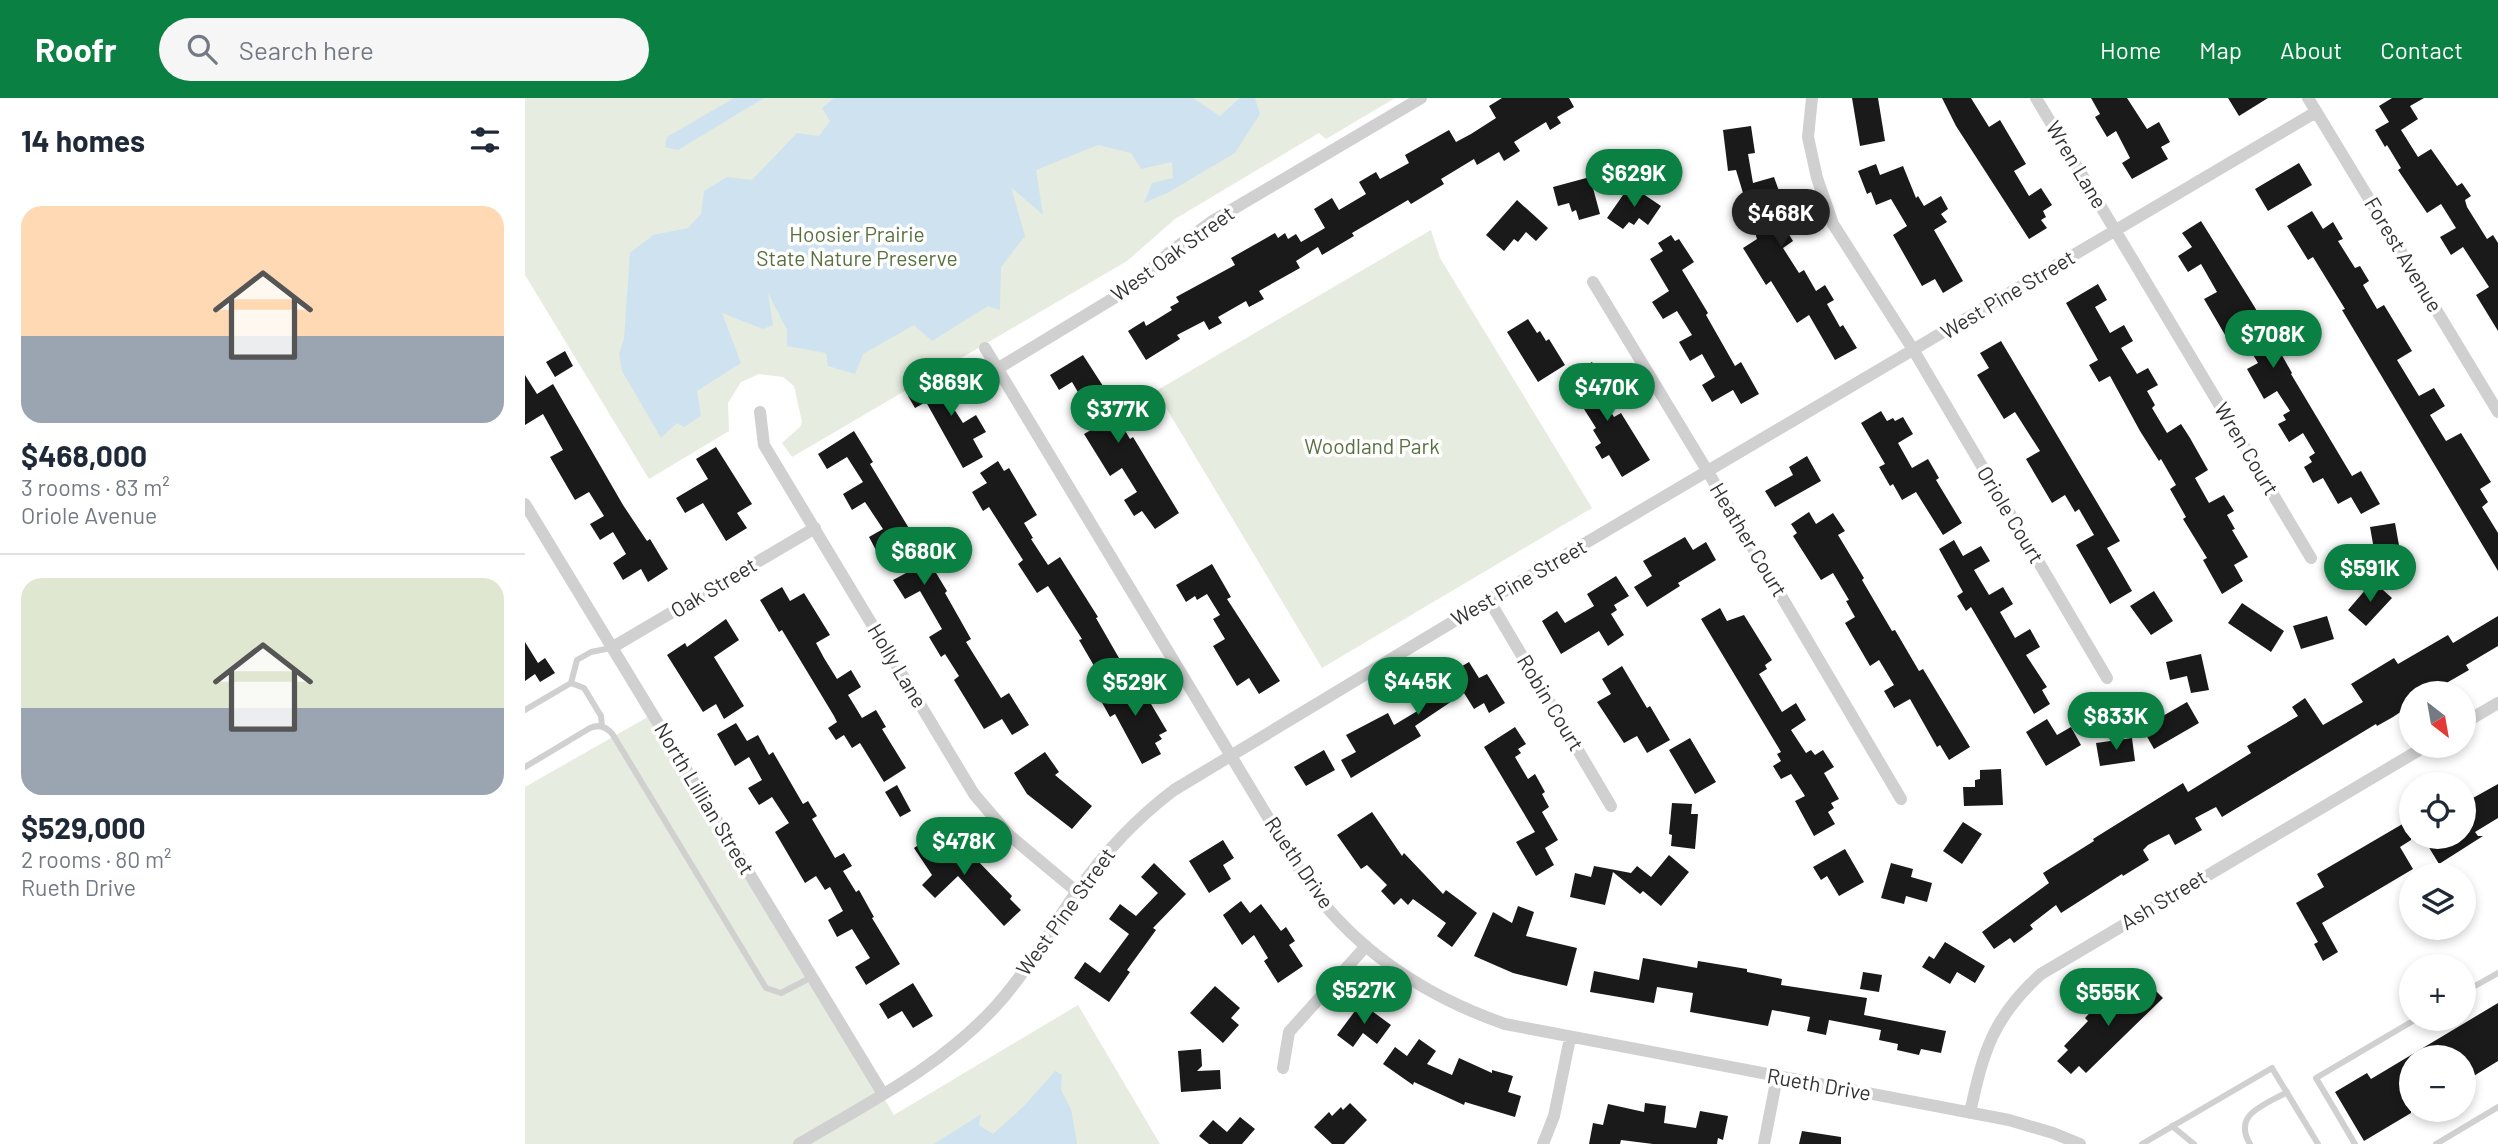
<!DOCTYPE html>
<meta charset="utf-8">
<style>
body{margin:0;font-family:Barlow,sans-serif;background:#f6f6f7;color:#1f2937;height:100vh;display:flex;flex-direction:column;font-size:26px;white-space:nowrap}
*{box-sizing:border-box;margin:0}
p{font-size:23px;color:#747a83}
.icon{flex:none;width:38px;height:38px;fill:none;stroke:currentColor;stroke-width:2;stroke-linecap:round;stroke-linejoin:round}
.map{position:relative;flex:1;overflow:hidden}
.panel{display:flex;flex-direction:column;background:#fff;width:525px}
.panel>*{flex:none}
.needle{width:46px;rotate:149deg}
.fabs{position:absolute;left:1874px;top:583px;display:grid;gap:14px}
.fabs a{display:grid;place-items:center;width:77px;height:77px;border-radius:50%;background:#fff;box-shadow:0 4px 10px #0003;font-size:35px}
.price{position:absolute;translate:-50% -60px;padding:0 16px;border-radius:24px;background:#0b8043;color:#fff;font-size:23px;line-height:46px;filter:drop-shadow(0 2px 4px #0008)}
.price::after{content:'';position:absolute;left:50%;top:42px;width:21px;height:16px;margin-left:-10px;background:inherit;clip-path:polygon(0 0,100% 0,50% 100%)}
.price.current{background:#222;color:#fff}
ul{padding:0;list-style:none}
li{display:grid;align-content:center;gap:14px;height:371px;padding:0 21px}
li+li{border-top:2px solid #e0e1e3}
li span{display:grid;place-items:center;height:217px;border-radius:21px;color:#555}
li>.icon{margin-inline-start:auto}
span .icon{width:126px;height:126px;fill:#fffc;stroke-width:1}
li b{font-size:30px}
h2{display:flex;justify-content:space-between;align-items:center;height:84px;padding:0 21px;font-size:30px}
header{display:flex;align-items:center;gap:42px;box-sizing:border-box;height:98px;padding:0 35px;background:#0b8043;color:#fff}
header strong{font-size:33px}
nav{display:flex;gap:38px;margin-inline-start:auto;font-size:24px}
.search{width:490px;height:63px;background:#f6f6f7;display:flex;align-items:center;gap:18px;box-sizing:border-box;padding:0 24px;border-radius:38px;color:#747a83;font-size:26px}
main{display:flex;flex:1;min-height:0}
.map>svg:first-child{display:block}
.green{fill:#e6ecdf}
.water{fill:#cee3ef}
.building{fill:#1a1a1a}
.lines{fill:none;stroke-linecap:round;stroke-linejoin:round}
.lane{stroke:#d0d0d0;stroke-width:6}
.street{stroke:#d0d0d0;stroke-width:12}
.labels{text-anchor:middle;stroke-width:7;stroke-linejoin:round;paint-order:stroke}
.street-label{font-size:21px;fill:#333;stroke:#fff}
.park-label{font-size:21px;fill:#57713e;stroke:#fff}
</style>
<header>
<strong>Roofr</strong>
<div class="search"><svg class="icon" aria-label="search" viewBox="0 0 24 24"><circle cx="10" cy="10" r="6"/><path d="M15 15l6 6"/></svg>Search here</div>
<nav><a>Home</a><a>Map</a><a>About</a><a>Contact</a></nav>
</header>
<main>
<section class="panel">
<h2>14 homes<svg class="icon" aria-label="filters" viewBox="0 0 24 24"><path d="M4 7h16M4 17h16"/><circle cx="9" cy="7" r="2"/><circle cx="15" cy="17" r="2"/></svg></h2>
<ul>
<li><span style="background:linear-gradient(#ffd9b3 60%,#9aa5b1 0)"><svg class="icon" aria-label="home" viewBox="0 0 24 24"><path d="M3 11l9-7 9 7M6 9v11h12V9"/></svg></span><div><b>$468,000</b><p>3 rooms · 83 m²</p><p>Oriole Avenue</p></div></li>
<li><span style="background:linear-gradient(#dfe7d0 60%,#9aa5b1 0)"><svg class="icon" aria-label="home" viewBox="0 0 24 24"><path d="M3 11l9-7 9 7M6 9v11h12V9"/></svg></span><div><b>$529,000</b><p>2 rooms · 80 m²</p><p>Rueth Drive</p></div></li>
</ul>
</section>
<div class="map">
<svg width="1973" height="1046" viewBox="0 0 1973 1046">
<rect width="100%" height="100%" fill="#fff"/>
<!-- green -->
<path class="green" d="M0,0H870L801,41L794,35L650,121L602,163L267,359L257,345L275,329L277,324L269,288L258,279L234,276L216,284L203,305L204,333L124,381L0,177Z
M906,132L915,160L1067,410L797,570L631,293Z
M128,616L369,1017L553,907L635,1046H0V689Z"/>
<!-- water -->
<path class="water" d="M209,0H239L153,52L140,49L142,39Z
M309,0H668L695,18L715,0H730L735,16L710,55L644,94L619,105L627,85L648,80L647,64L616,71L606,55L573,47L511,72L518,117L486,89L500,138L476,169L475,212L463,208L407,243L389,227L338,256L330,276L303,268L301,255L262,248V232L243,195L248,227L238,231L197,215L216,265L172,293L176,318L159,329L152,325L136,340L97,273L94,256L99,241L105,155L128,137L163,130L176,116L179,93L202,79L227,82L272,35L294,38L305,23L297,10Z
M530,973L537,977L536,992L546,1011L552,1046H409L456,1016L454,1027L468,1036L499,1008Z"/>
<!-- building -->
<path class="building" d="M977,0H1044L1049,9L1032,19L1036,25L1025,32L1021,24L989,44L995,53L979,63L974,54L952,67L949,61L916,81L919,86L886,106L883,102L827,135L829,138L797,157L793,149L771,163L775,170L734,193L739,201L724,209L721,203L693,219L697,225L684,232L679,223L652,237L655,241L621,262L603,233L619,223L621,228L647,212L645,209L654,204L651,199L710,167L706,160L750,135L753,140L760,135L763,141L771,136L776,144L800,130L789,111L807,100L814,112L841,96L834,84L851,74L855,81L884,65L880,57L924,32L931,44L946,36L971,20L964,8Z
M1327,0H1353L1360,43L1335,48Z
M1417,0H1446L1464,29L1475,22L1501,66L1489,73L1504,98L1516,90L1527,107L1518,113L1521,119L1516,122L1522,130L1504,141L1431,28Z
M1566,0H1602L1622,31L1634,24L1645,44L1636,49L1643,61L1607,81L1597,65L1605,60L1591,33L1582,39L1570,19L1575,16Z
M1703,0H1743L1714,18Z
M1867,0H1899L1885,8L1893,21L1876,32L1893,59L1906,51L1932,88L1937,85L1946,98L1940,102L1942,109L1962,141L1968,137L1973,145V233L1951,197L1964,189L1938,149L1926,157L1915,139L1931,130L1916,106L1902,115L1873,72L1876,70L1862,47L1860,49L1850,32L1864,24L1854,8Z
M1226,28L1230,55L1223,56L1228,85L1249,79L1254,93L1245,96L1252,117L1268,143L1258,150L1274,175L1279,172L1291,193L1300,187L1309,202L1302,206L1315,229L1318,227L1332,250L1310,262L1284,217L1272,225L1246,183L1241,187L1218,150L1232,141L1211,72L1203,73L1198,32Z
M1774,65L1787,87L1743,113L1730,91Z
M1351,66L1355,77L1378,68L1391,100L1393,98L1399,108L1416,98L1423,111L1416,116L1422,124L1409,132L1438,183L1418,195L1410,181L1397,188L1368,137L1382,128L1366,101L1351,107L1346,94L1342,96L1333,73Z
M1065,79L1075,116L1054,122L1051,112L1047,114L1044,105L1033,108L1028,89Z
M1105,87L1136,108L1123,127L1114,120L1109,127L1104,124L1098,131L1082,120Z
M992,102L1023,130L1011,143L1001,134L993,144L989,141L979,153L961,137Z
M1787,113L1798,131L1808,124L1818,141L1813,143L1830,170L1835,168L1844,183L1838,187L1852,211L1859,207L1887,253L1872,262L1894,298L1909,290L1920,308L1905,317L1921,343L1936,335L1966,384L1955,391L1963,404L1957,409L1973,435V473L1817,212L1820,211L1788,159L1783,162L1762,128Z
M1676,123L1729,208L1767,275L1766,276L1827,378L1836,373L1855,406L1836,416L1826,399L1813,406L1798,380L1788,385L1779,369L1787,364L1784,359L1790,355L1778,335L1764,344L1753,326L1761,322L1758,317L1765,313L1752,293L1739,301L1722,271L1733,265L1715,235L1703,242L1679,201L1692,194L1676,166L1663,174L1653,158L1667,149L1657,135Z
M1146,137L1150,143L1154,141L1169,164L1157,172L1183,215L1181,217L1210,268L1216,264L1234,296L1216,306L1208,292L1187,304L1177,287L1190,279L1177,256L1165,263L1154,244L1167,237L1152,213L1138,221L1127,204L1144,193L1125,161L1138,153L1133,145Z
M1573,186L1582,202L1570,209L1585,235L1599,227L1608,243L1596,250L1612,276L1623,270L1633,287L1622,293L1630,307L1627,310L1642,335L1656,326L1665,340L1683,372L1670,380L1684,405L1699,397L1709,413L1702,417L1710,431L1707,432L1723,459L1709,467L1718,483L1697,496L1678,462L1682,460L1658,421L1661,419L1645,391L1651,387L1636,361L1634,363L1615,333L1585,278L1574,284L1564,267L1573,262L1541,205Z
M1003,221L1012,235L1015,233L1021,243L1024,241L1040,267L1013,284L982,234Z
M1476,243L1595,443L1582,450L1607,493L1585,506L1551,447L1569,437L1554,411L1550,414L1540,397L1527,405L1501,361L1515,353L1490,314L1479,321L1452,277L1464,270L1455,255Z
M40,253L48,268L30,279L21,264Z
M558,257L578,288L575,290L605,341L608,339L654,415L630,431L617,413L609,418L599,402L612,394L597,370L585,378L559,336L573,328L547,284L534,292L525,277Z
M1067,264L1079,284L1071,290L1089,319L1096,315L1125,362L1097,379L1084,357L1077,361L1070,349L1076,345L1068,332L1071,330L1040,281Z
M424,273L435,292L422,300L438,325L451,317L461,334L448,341L458,359L438,370L401,304L390,310L383,298Z
M0,277L12,296L28,286L98,407L122,443L125,441L143,471L123,484L116,471L98,482L88,465L101,456L88,434L75,442L65,426L79,418L64,394L50,402L36,378L25,359L38,352L18,316L0,327Z
M1356,313L1362,323L1368,320L1370,323L1378,319L1388,336L1373,345L1387,370L1403,361L1414,380L1411,382L1437,425L1418,437L1391,394L1377,402L1368,386L1365,388L1354,369L1360,366L1336,325Z
M329,333L348,364L345,366L422,493L420,495L446,541L441,544L476,600L484,595L504,627L487,637L477,621L459,631L429,582L434,578L420,556L416,559L404,539L417,531L395,493L380,501L368,482L383,474L368,448L353,456L344,439L358,431L340,404L327,412L318,396L338,384L322,359L302,371L293,356Z
M191,349L227,406L212,415L222,430L201,443L178,405L160,415L151,400L183,381L171,361Z
M1282,358L1296,383L1250,409L1240,393L1268,377L1264,369Z
M473,363L479,373L484,370L512,417L499,425L508,440L506,441L523,467L535,459L573,519L571,520L594,560L572,573L554,542L557,541L523,488L512,495L493,466L498,462L464,409L458,413L447,394L462,385L455,375Z
M1284,414L1291,426L1308,415L1320,433L1313,437L1339,480L1337,482L1367,533L1370,532L1394,573L1398,571L1445,649L1424,662L1415,647L1412,649L1385,601L1369,610L1359,593L1369,587L1354,562L1345,568L1320,525L1330,519L1321,503L1324,502L1308,475L1296,482L1268,438L1272,435L1266,426Z
M1870,425L1875,453L1850,457L1845,429Z
M1160,439L1168,452L1181,444L1191,462L1153,485L1155,488L1122,509L1109,489L1127,478L1118,463Z
M1429,442L1438,458L1456,448L1465,463L1449,472L1464,497L1478,489L1488,506L1475,514L1490,540L1505,531L1515,549L1501,557L1522,589L1517,592L1525,606L1509,616L1446,509L1441,513L1432,498L1438,494L1414,451Z
M687,466L706,499L702,501L755,583L734,596L724,580L712,588L688,548L700,541L688,521L695,517L682,496L672,502L670,498L661,504L651,487Z
M1091,478L1104,498L1089,507L1092,512L1086,516L1099,537L1083,548L1074,533L1036,556L1017,523L1032,513L1040,525L1069,508L1062,496Z
M1848,483L1867,500L1841,528L1823,512Z
M257,489L265,503L279,495L305,537L291,545L299,560L312,581L326,572L336,589L323,597L337,620L351,612L361,629L357,631L381,670L359,684L335,645L327,650L319,637L311,642L303,630L312,624L309,618L257,532L254,534L235,502Z
M1629,493L1648,523L1626,537L1605,508Z
M1717,505L1759,533L1746,554L1703,525Z
M1195,510L1202,523L1219,517L1247,562L1240,567L1242,571L1234,576L1257,614L1271,605L1281,622L1266,632L1281,655L1286,652L1290,657L1298,652L1309,669L1299,675L1314,701L1306,705L1309,710L1303,714L1310,726L1289,738L1270,703L1280,698L1266,676L1256,681L1248,668L1256,663L1252,656L1256,654L1176,521Z
M1802,518L1809,541L1776,551L1768,528Z
M1973,518V548L1941,567L1944,572L1904,595H1886V607L1868,619L1852,628L1851,626L1697,719L1691,709L1670,720L1677,732L1650,747L1644,736L1623,747L1618,752L1624,762L1598,778L1597,776L1536,815L1531,807L1505,827L1508,831L1489,845L1485,840L1469,851L1457,834L1524,785L1518,775L1569,743L1568,741L1658,685L1663,694L1726,655L1722,648L1773,618L1767,609L1780,600L1798,627L1838,604L1826,586L1869,560L1873,566L1923,537L1928,545Z
M201,521L214,542L189,559L219,608L199,621L191,606L178,614L142,557L160,545L162,549Z
M0,544L13,565L20,560L30,575L15,584L10,576L0,583Z
M1676,556L1684,592L1666,595L1662,578L1645,582L1641,564Z
M944,564L954,580L962,576L980,605L964,615L959,605L949,611L939,595L890,628L896,638L826,680L816,662L831,654L821,637L863,615L869,627L894,612L885,599Z
M1097,568L1122,610L1125,608L1145,642L1122,655L1112,638L1099,645L1072,604L1086,596L1077,581Z
M613,584L642,633L634,637L637,641L630,645L636,656L617,666L590,616L585,619L570,592L583,585L589,596Z
M1662,604L1674,625L1629,651L1617,630Z
M1522,621L1532,637L1546,629L1556,647L1521,668L1501,634Z
M211,625L222,643L233,637L244,657L248,654L278,706L283,703L292,718L287,721L310,760L319,755L327,768L318,773L331,794L334,792L349,819L347,820L375,866L341,887L330,869L345,860L327,831L312,839L303,822L318,813L305,789L300,792L291,778L280,785L250,734L264,725L247,699L234,707L223,690L237,682L224,659L210,668L192,636Z
M990,629L1001,646L993,651L996,655L990,659L1003,681L1010,676L1020,694L1017,696L1024,709L1017,714L1033,742L1020,750L1029,767L1011,778L991,744L1010,734L959,649Z
M1165,640L1191,684L1170,696L1144,652Z
M1607,640L1610,663L1575,668L1571,645Z
M799,652L810,672L781,688L769,669Z
M520,654L534,674L530,677L567,708L547,731L502,696L489,675Z
M1476,671L1478,707L1439,708L1438,689H1450V682L1455,681V672Z
M1973,686V720L1950,734L1953,738H1958L1914,766L1897,738H1939V705Z
M372,687L386,713L375,719L360,694Z
M1147,705L1167,706L1166,716H1173L1170,751L1146,748L1147,737L1144,736Z
M847,714L877,758L879,755L918,796L921,792L952,815L927,849L912,838L921,825L888,801L883,807L876,800L869,807L856,793L862,787L842,767L836,771L812,737Z
M1886,721V742L1875,749L1888,771L1797,825L1813,854L1798,863L1789,846L1793,844L1771,805L1799,789L1792,776Z
M1438,724L1457,736L1437,766L1418,753Z
M409,736L415,745L424,738L439,762L446,756L487,798L485,801L496,812L479,828L433,778L410,800L397,787L407,777L389,750Z
M698,742L709,760L698,767L706,781L684,795L664,763Z
M1320,751L1339,784L1314,798L1302,778L1296,782L1288,769Z
M1144,757L1164,774L1136,808L1118,793L1115,796L1088,774L1080,807L1045,799L1050,775L1066,779L1069,768L1106,775L1112,768L1126,779Z
M629,765L661,796L628,830L631,832L602,872L605,874L584,904L549,880L560,864L575,875L604,836L584,821L595,806L611,818L633,795L616,779Z
M1366,765L1388,771L1386,779L1407,785L1402,804L1381,798L1379,806L1356,800Z
M716,803L725,815L736,806L756,833L761,829L770,843L764,847L778,868L753,885L739,863L743,860L729,837L717,847L698,817Z
M993,808L1009,814L1001,838L1052,850L1042,888L988,875L949,858L968,814L987,825Z
M1420,844L1460,868L1450,885L1432,874L1425,886L1397,869L1404,858L1409,861Z
M1118,860L1172,870L1173,863L1222,871V874L1257,881L1256,887L1342,900L1339,917L1421,933L1416,955L1396,951L1394,957L1372,952L1373,946L1354,942L1356,932L1304,922L1301,937L1282,933L1285,919L1247,912L1243,928L1165,914L1168,895L1132,889L1129,905L1065,894L1069,873L1114,882Z
M1338,874L1357,877L1354,894L1335,891Z
M1610,883L1618,892L1624,886L1638,900L1561,975L1554,968L1546,976L1532,963L1543,952L1539,948L1563,923L1560,920L1571,908L1578,915Z
M388,885L408,918L388,930L377,913L363,921L354,906Z
M690,888L715,910L706,920L714,927L698,945L665,915Z
M836,905L866,927L852,946L838,935L828,949L812,937Z
M1973,905V963L1939,984V959H1886V1015L1839,1043L1810,994L1842,975L1846,981Z
M894,941L911,953L902,966L927,977L934,960L967,975V972L988,978L983,994L996,998L990,1019L940,1004L939,1007L889,984L888,987L858,966L870,949L882,958Z
M676,951L677,968L672,973L695,972L696,991L656,994L653,953Z
M825,1005L842,1022L819,1046H807L789,1029L804,1014L807,1018L816,1009L818,1012Z
M1120,1005L1141,1008L1139,1025L1171,1030L1175,1013L1203,1018L1198,1042L1193,1040L1192,1046H1128L1096,1042L1095,1046H1064L1068,1025L1078,1027L1083,1006L1119,1014Z
M715,1019L730,1031L717,1046H684L674,1038L688,1022L702,1034Z
M1277,1033L1316,1039V1046H1274Z"/>
<g class="lines">
<!-- lane -->
<path class="lane" d="M46,585L59,590L76,618L77,628
M0,612L46,585L52,562L66,554L86,550
M0,669L65,630C74,626 82,629 88,637L241,890L256,895L287,879
M1939,894L1973,875
M1647,1028L1669,1046
M1617,1046L1747,970L1793,1046
M1725,1046C1707,1016 1740,1007 1762,994
M1830,1046L1791,980L1893,920
M1911,1046L1973,1009"/>
<!-- street -->
<path class="street" d="M1287,0L1283,39L1292,80L1308,126L1389,253L1582,580
M1511,0L1786,460
M1783,0L1973,314
M1068,184L1183,374L1376,701
M460,250L782,784C831,853 900,898 980,926L1484,1022L1528,1035L1555,1046
M472,271L607,189L646,153L686,124L896,0
M235,314L239,347L449,696L484,737L551,793
M0,406L358,996
M964,502L1086,708
M88,549L290,430
M1939,625L1973,605
M758,970L764,934L841,848
M1445,1015C1458,954 1468,919 1516,876L1901,648
M274,1046C343,1005 415,969 470,909C503,873 525,831 553,792C580,754 612,720 649,692L964,502L1791,14
M1018,1046L1029,1018L1045,940
M1239,1046L1252,979"/>
</g>
<g class="labels">
<!-- street labels -->
<g class="street-label">
<text transform="translate(1551 67) rotate(59)" y="7">Wren Lane</text>
<text transform="translate(648 156) rotate(-36)" y="7">West Oak Street</text>
<text transform="translate(1878 157) rotate(59)" y="7">Forest Avenue</text>
<text transform="translate(1483 197) rotate(-31)" y="7">West Pine Street</text>
<text transform="translate(1721 351) rotate(59)" y="7">Wren Court</text>
<text transform="translate(1485 417) rotate(59)" y="7">Oriole Court</text>
<text transform="translate(1223 442) rotate(59)" y="7">Heather Court</text>
<text transform="translate(994 485) rotate(-30)" y="7">West Pine Street</text>
<text transform="translate(189 490) rotate(-31)" y="7">Oak Street</text>
<text transform="translate(372 568) rotate(59)" y="7">Holly Lane</text>
<text transform="translate(1025 605) rotate(59)" y="7">Robin Court</text>
<text transform="translate(179 701) rotate(59)" y="7">North Lillian Street</text>
<text transform="translate(774 765) rotate(56)" y="7">Rueth Drive</text>
<text transform="translate(1639 802) rotate(-31)" y="7">Ash Street</text>
<text transform="translate(541 814) rotate(-54)" y="7">West Pine Street</text>
<text transform="translate(1294 987) rotate(10)" y="7">Rueth Drive</text>
</g>
<!-- park labels -->
<g class="park-label">
<text x="332" y="144">Hoosier Prairie<tspan x="332" dy="24">State Nature Preserve</tspan></text>
<text x="847" y="356">Woodland Park</text>
</g>
</g>
</svg>
<div class="fabs">
<a><svg class="needle" viewBox="-14 -14 28 28"><path d="M0-13l5 13h-10z" fill="#e53935"/><path d="M0 13l5-13h-10z" fill="#747a83"/></svg></a>
<a><svg class="icon" aria-label="locate" viewBox="0 0 24 24"><circle cx="12" cy="12" r="6"/><path d="M12 2v4M12 18v4M2 12h4M18 12h4"/></svg></a>
<a><svg class="icon" aria-label="layers" viewBox="0 0 24 24"><path d="M12 4l9 5-9 5-9-5zM3 14l9 5 9-5"/></svg></a>
<a>+</a>
<a>−</a>
</div>
<b class="price" style="left:1109px;top:111px">$629K</b>
<b class="price current" style="left:1256px;top:151px">$468K</b>
<b class="price" style="left:1748px;top:272px">$708K</b>
<b class="price" style="left:426px;top:320px">$869K</b>
<b class="price" style="left:1082px;top:325px">$470K</b>
<b class="price" style="left:593px;top:347px">$377K</b>
<b class="price" style="left:399px;top:489px">$680K</b>
<b class="price" style="left:1845px;top:506px">$591K</b>
<b class="price" style="left:893px;top:619px">$445K</b>
<b class="price" style="left:610px;top:620px">$529K</b>
<b class="price" style="left:1591px;top:654px">$833K</b>
<b class="price" style="left:439px;top:779px">$478K</b>
<b class="price" style="left:839px;top:928px">$527K</b>
<b class="price" style="left:1583px;top:930px">$555K</b>
</div>
</main>
